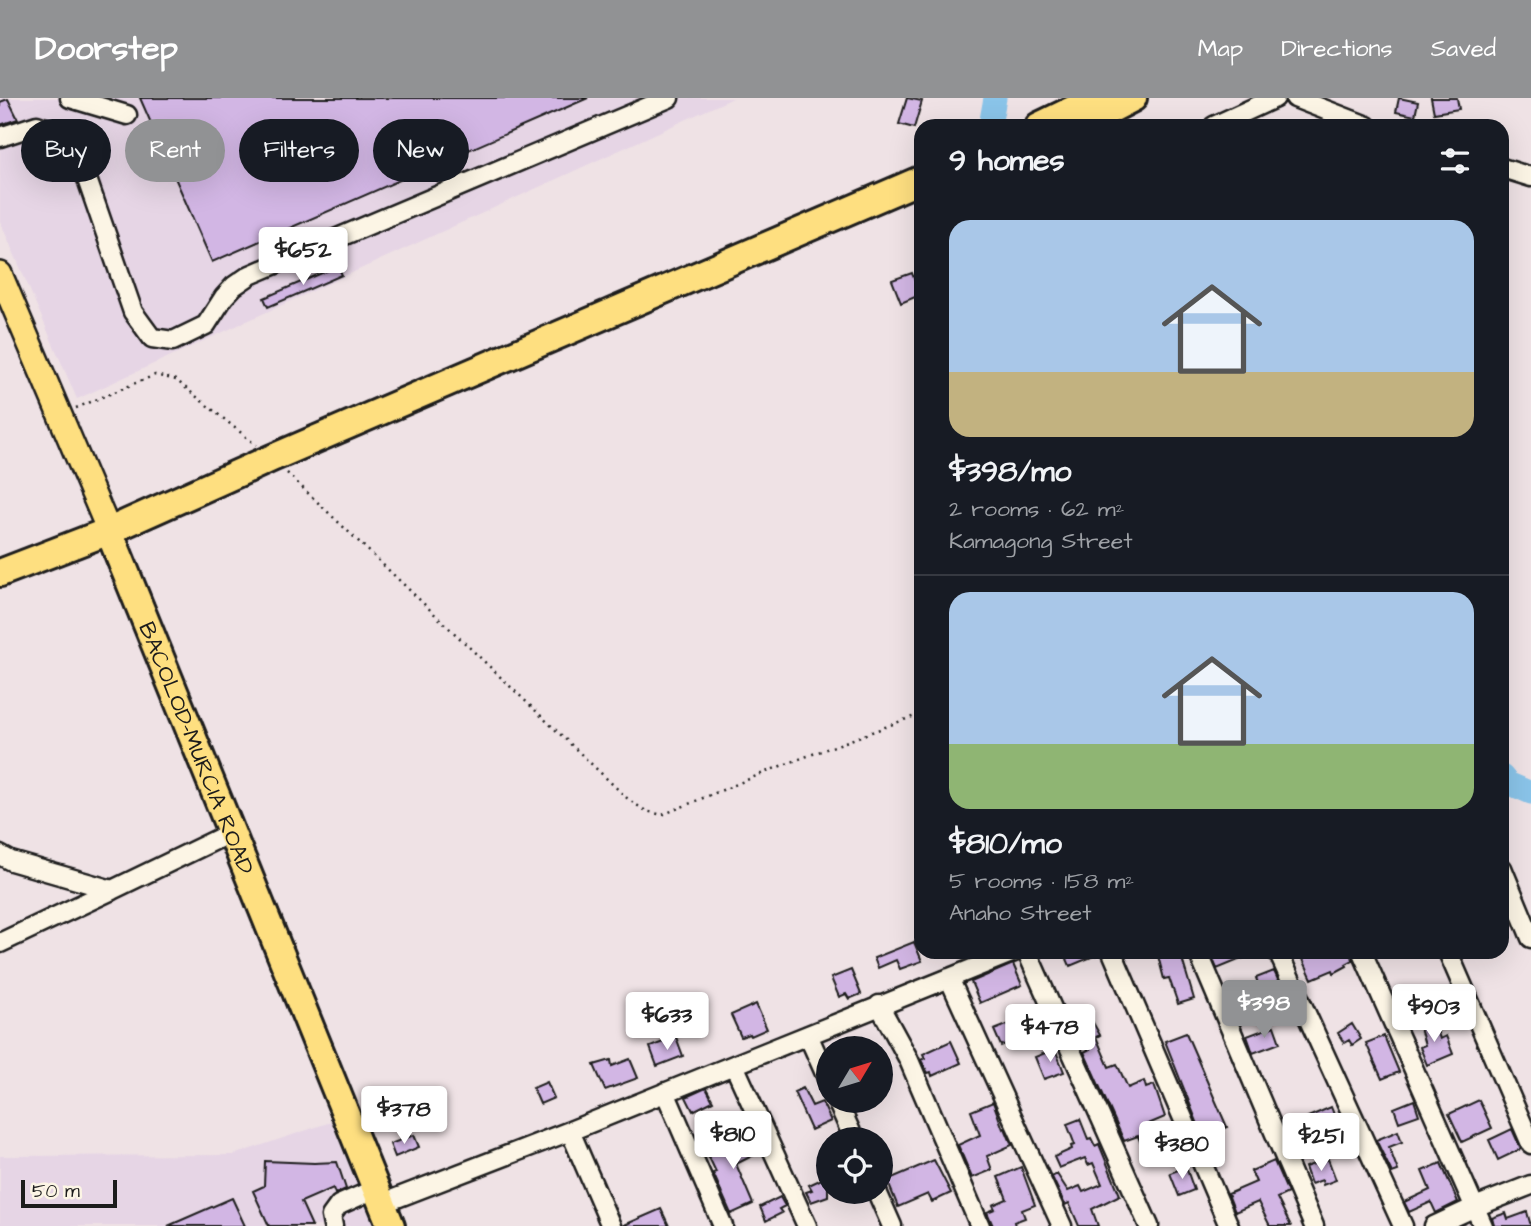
<!DOCTYPE html>
<meta charset="utf-8">
<style>
body{margin:0;font-family:"Architects Daughter",sans-serif;background:#20242c;color:#f1f3f6;height:100vh;display:flex;flex-direction:column;font-size:26px;white-space:nowrap}
*{box-sizing:border-box;margin:0}
p{font-size:23px;color:#9ea1a6}
.icon{flex:none;width:38px;height:38px;fill:none;stroke:currentColor;stroke-width:2;stroke-linecap:round;stroke-linejoin:round}
.map{position:relative;flex:1;overflow:hidden}
.details{position:absolute;left:914px;top:21px;width:595px;height:840px;display:flex;flex-direction:column;background:#171b24;border-radius:21px;box-shadow:0 7px 28px #0002}
.details>*{flex:none}
.banner{position:absolute;left:21px;top:21px;width:665px;height:63px;display:flex;gap:14px}
.needle{width:46px;rotate:52deg}
.buttons{position:absolute;left:816px;top:938px;display:grid;gap:14px}
.buttons a{display:grid;place-items:center;width:77px;height:77px;border-radius:50%;background:#171b24;box-shadow:0 7px 28px #0002;font-size:35px}
.scale{position:absolute;left:21px;bottom:18px;width:96px;box-sizing:border-box;padding-left:7px;border:4px solid #1c1c1c;border-top:0;font-size:19px;line-height:24px;white-space:nowrap;color:#1c1c1c;-webkit-text-stroke:5px #fcf5e5;paint-order:stroke}
.price{position:absolute;translate:-50% -60px;padding:0 16px;border-radius:7px;background:#fff;color:#222;font-size:23px;line-height:46px;filter:drop-shadow(0 2px 4px #0008)}
.price::after{content:'';position:absolute;left:50%;top:42px;width:21px;height:16px;margin-left:-10px;background:inherit;clip-path:polygon(0 0,100% 0,50% 100%)}
.price.on{background:#919294;color:#fff}
ul{padding:0;list-style:none}
li{display:grid;align-content:center;gap:14px;height:371px;padding:0 35px}
li+li{border-top:2px solid #363941}
li span{display:grid;place-items:center;height:217px;border-radius:21px;color:#555}
li>.icon{margin-inline-start:auto}
span .icon{width:126px;height:126px;fill:#fffc;stroke-width:1}
li b{font-size:30px}
h2{display:flex;justify-content:space-between;align-items:center;height:84px;padding:0 35px;font-size:30px}
.pill{padding:0 24px;border-radius:32px;background:#171b24;box-shadow:0 7px 28px #0002;font-size:24px;line-height:63px}
.pill.on{background:#919294;color:#fff}
header{display:flex;align-items:center;gap:42px;box-sizing:border-box;height:98px;padding:0 35px;background:#919294;color:#fff}
header strong{font-size:33px}
nav{display:flex;gap:38px;margin-inline-start:auto;font-size:24px}
.map>svg:first-child{display:block}
.built{fill:#e6d5e5}
.lines{fill:none;stroke-linecap:round;stroke-linejoin:round}
.river{stroke:#8ac4e9;stroke-width:23}
.building{fill:#d2b6e4;stroke:#1c1c1c;stroke-width:2}
.minor-casing{stroke:#1c1c1c;stroke-width:23}
.major-casing{stroke:#1c1c1c;stroke-width:28}
.highway-casing{stroke:#1c1c1c;stroke-width:32}
.path{stroke:#1c1c1c;stroke-width:2.5;stroke-dasharray:2 5;stroke-linecap:butt}
.minor{stroke:#fcf5e5;stroke-width:18}
.major{stroke:#fedf80;stroke-width:23}
.highway{stroke:#fedf80;stroke-width:26}
.labels{text-anchor:middle;stroke-width:5;stroke-linejoin:round;paint-order:stroke}
.street-label{font-size:23px;fill:#1c1c1c;stroke:#fcf5e5}
</style>
<header>
<strong>Doorstep</strong>
<nav><a>Map</a><a>Directions</a><a>Saved</a></nav>
</header>
<div class="map">
<svg width="1531" height="1128" viewBox="0 0 1531 1128">
<rect width="100%" height="100%" fill="#efe2e5"/>
<filter id="ink" filterUnits="userSpaceOnUse"><feTurbulence type="fractalNoise" baseFrequency=".0143" numOctaves="2"/><feDisplacementMap in="SourceGraphic" scale="14" xChannelSelector="R" yChannelSelector="G"/><feConvolveMatrix kernelMatrix="1 2 1 2 8 2 1 2 1" color-interpolation-filters="sRGB"/></filter>
<g filter="url(#ink)">
<!-- built -->
<path class="built" d="M0,0H733L77,301L0,123Z
M331,1024L376,1128H0V1058L233,1057Z"/>
<g class="lines">
<!-- river -->
<path class="river" d="M990,28L995,0
M1502,678L1508,685L1531,695"/>
</g>
<!-- building -->
<path class="building" d="M140,0H588L212,164Z
M907,0L922,3L914,30L899,26Z
M1399,0L1418,4L1415,18L1396,14Z
M1431,0H1457L1459,11L1434,15Z
M8,1L18,21L0,27V4Z
M338,168L342,177L268,209L264,200Z
M912,175L920,197L901,205L892,182Z
M914,844L922,863L900,871L896,862L878,870L874,860Z
M1064,854H1101V855L1070,868Z
M1157,854H1180L1194,901L1178,906L1169,880L1164,881Z
M1210,854H1258L1217,871Z
M1314,854H1351L1353,862L1346,866L1347,868L1334,875L1333,872L1312,881L1302,859Z
M1013,866L1022,887L980,905L971,884Z
M851,872L861,896L849,901L846,896L839,899L831,880Z
M1274,873L1285,897L1266,905L1256,880Z
M756,906L767,931L751,938L750,936L741,939L731,917Z
M1087,914L1100,937L1096,939L1109,969L1117,966L1128,990L1144,983L1146,990L1154,987L1165,1019L1146,1027L1158,1057L1148,1062L1138,1038L1124,1043L1084,954L1090,951L1074,920Z
M1434,922L1440,941L1446,938L1453,956L1427,967L1420,949L1425,947L1419,927Z
M1012,925L1018,941L1001,948L994,932Z
M1352,926L1361,941L1352,947L1349,942L1344,945L1338,935Z
M1274,928L1280,945L1253,955L1247,938Z
M1186,935L1227,1029L1203,1039L1165,943Z
M1384,938L1399,974L1382,981L1366,945Z
M676,939L683,958L657,968L650,949Z
M951,943L961,965L932,978L931,974L928,975L921,962L925,960L923,956Z
M1055,951L1064,974L1044,981L1035,959Z
M630,961L638,980L605,992L594,967L611,962L612,968Z
M547,984L554,1000L540,1006L533,990Z
M706,990L713,1003L693,1013L686,999Z
M803,990L812,1008L822,1004L831,1023L811,1032L794,994Z
M1414,1002L1419,1017L1399,1024L1394,1010Z
M1479,1002L1492,1030L1462,1044L1449,1016Z
M993,1004L1003,1031L1005,1030L1012,1047L987,1058L992,1072L972,1080L958,1047L980,1037L971,1013Z
M1331,1009L1347,1049L1334,1054L1327,1035L1317,1039L1308,1019Z
M1080,1021L1088,1041L1091,1040L1095,1048L1099,1046L1120,1097L1092,1111L1098,1128H1079L1069,1105L1065,1107L1052,1079L1057,1076L1068,1093L1080,1088L1083,1094L1102,1086L1093,1065L1088,1067L1085,1060L1059,1070L1054,1059L1072,1051L1071,1048L1075,1047L1067,1026Z
M1512,1031L1521,1051L1498,1062L1489,1042Z
M1398,1033L1402,1044L1389,1049L1398,1073L1392,1075L1376,1042Z
M748,1035L758,1055L736,1066L753,1106L731,1116L713,1075L716,1074L707,1055Z
M414,1037L419,1049L395,1059L390,1046Z
M1328,1061L1336,1082L1323,1087L1322,1082L1311,1086L1305,1069Z
M934,1062L951,1095L932,1104L928,1096L898,1109L887,1082Z
M265,1063L314,1065L337,1064L346,1091L335,1096L333,1090L301,1104L312,1128H269L253,1093L264,1088Z
M1274,1063L1288,1095L1277,1100L1291,1128H1270L1258,1104L1235,1114L1228,1096L1256,1084L1251,1073Z
M1441,1065L1458,1104L1436,1115L1431,1104L1409,1114L1404,1104L1430,1092L1422,1073Z
M1021,1069L1035,1107L1022,1112L1025,1120L1014,1124L1015,1128H993L987,1114L995,1111L993,1107L1007,1101L998,1079Z
M1186,1069L1194,1092L1179,1098L1170,1075Z
M828,1078V1098L811,1104L806,1094L812,1092L809,1087Z
M780,1099L785,1108L779,1111L782,1115L766,1123L760,1109Z
M232,1100L245,1128H168Z
M661,1111L669,1128H622Z
M1527,1114L1531,1128H1494L1492,1120L1506,1115L1508,1121Z"/>
<g class="lines">
<!-- minor casing -->
<g class="minor-casing">
<path id="minor" d="M70,0L127,17
M1295,0L1367,28
M1214,28L1275,0
M0,39L37,27L62,36L79,58L133,214L152,240L173,243L206,227L224,199L234,188L250,177L669,0
M1502,70L1531,79
M0,757L11,763L112,792L232,734
M1502,770L1531,840
M0,845L112,792
M1027,854L1149,1128
M1112,854L1229,1128
M1198,854L1314,1128
M1278,854L1403,1128
M1362,854L1483,1128
M1448,854L1531,1046
M949,880L1062,1128
M879,907L908,960L980,1128
M808,937L828,982
M734,967L807,1128
M665,994L723,1128
M837,1003L854,1041
M570,1033L611,1128
M877,1094L892,1128
M381,1106L570,1033L1014,854
M333,1128L331,1118L339,1107L375,1091
M1434,1128L1475,1109L1531,1087"/>
</g>
<!-- major casing -->
<g class="major-casing">
<path id="major" d="M0,176L109,433"/>
</g>
<!-- highway casing -->
<g class="highway-casing">
<g id="highway">
<path d="M1039,28L1097,0"/>
<path d="M1079,28L1133,0"/>
<path id="s1" d="M109,433L391,1128"/>
<path d="M0,475L109,433L272,360L920,82"/>
</g>
</g>
<!-- path -->
<path class="path" d="M76,310L155,277L176,282L256,347
M287,375L629,702L646,713L662,717L778,669L920,616"/>
<!-- minor -->
<use href="#minor" class="minor"/>
<!-- major -->
<use href="#major" class="major"/>
<!-- highway -->
<use href="#highway" class="highway"/>
</g>
</g>
<g class="labels">
<!-- street labels -->
<g class="street-label">
<text dy="8" stroke="none"><textPath href="#s1" startOffset="234">BACOLOD-MURCIA ROAD</textPath></text>
</g>
</g>
</svg>
<div class="buttons">
<a><svg class="needle" viewBox="-14 -14 28 28"><path d="M0-13l5 13h-10z" fill="#e53935"/><path d="M0 13l5-13h-10z" fill="#9ea1a6"/></svg></a>
<a><svg class="icon" aria-label="locate" viewBox="0 0 24 24"><circle cx="12" cy="12" r="6"/><path d="M12 2v4M12 18v4M2 12h4M18 12h4"/></svg></a>
</div>
<div class="scale">50 m</div>
<b class="price" style="left:303px;top:189px">$652</b>
<b class="price on" style="left:1264px;top:942px">$398</b>
<b class="price" style="left:1434px;top:946px">$903</b>
<b class="price" style="left:667px;top:954px">$633</b>
<b class="price" style="left:1050px;top:966px">$478</b>
<b class="price" style="left:404px;top:1048px">$378</b>
<b class="price" style="left:733px;top:1073px">$810</b>
<b class="price" style="left:1321px;top:1075px">$251</b>
<b class="price" style="left:1182px;top:1083px">$380</b>
<div class="banner">
<a class="pill">Buy</a>
<a class="pill on">Rent</a>
<a class="pill">Filters</a>
<a class="pill">New</a>
</div>
<section class="details">
<h2>9 homes<svg class="icon" aria-label="filters" viewBox="0 0 24 24"><path d="M4 7h16M4 17h16"/><circle cx="9" cy="7" r="2"/><circle cx="15" cy="17" r="2"/></svg></h2>
<ul>
<li><span style="background:linear-gradient(#a9c7e8 70%,#c2b280 0)"><svg class="icon" aria-label="home" viewBox="0 0 24 24"><path d="M3 11l9-7 9 7M6 9v11h12V9"/></svg></span><div><b>$398/mo</b><p>2 rooms · 62 m²</p><p>Kamagong Street</p></div></li>
<li><span style="background:linear-gradient(#a9c7e8 70%,#8fb573 0)"><svg class="icon" aria-label="home" viewBox="0 0 24 24"><path d="M3 11l9-7 9 7M6 9v11h12V9"/></svg></span><div><b>$810/mo</b><p>5 rooms · 158 m²</p><p>Anaho Street</p></div></li>
</ul>
</section>
</div>
